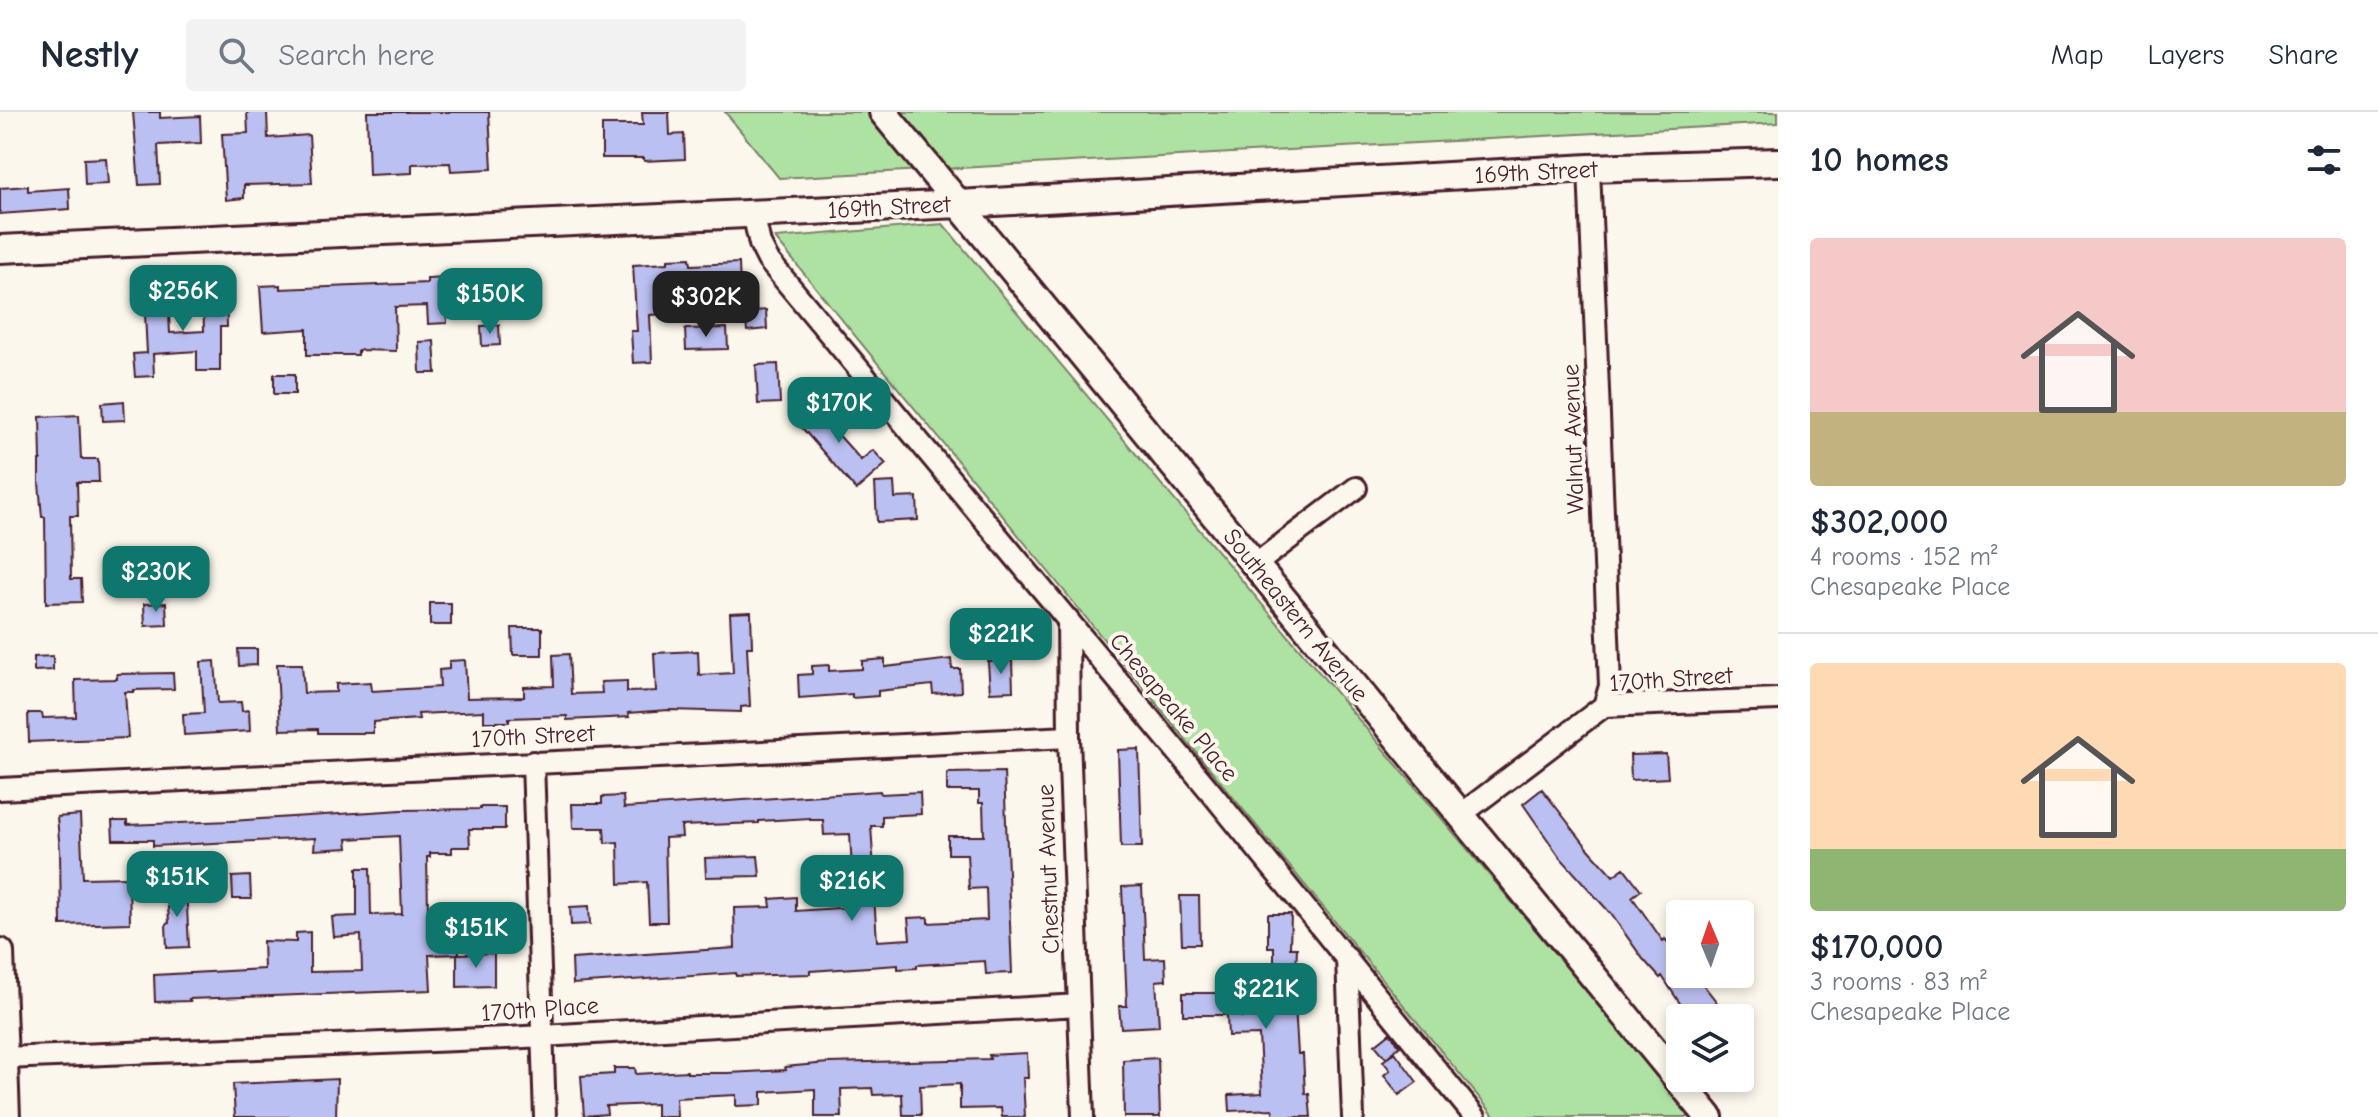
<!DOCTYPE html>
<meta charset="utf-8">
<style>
body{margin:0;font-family:"Comic Neue",sans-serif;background:#f2f2f3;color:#1f2937;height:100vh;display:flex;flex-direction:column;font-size:30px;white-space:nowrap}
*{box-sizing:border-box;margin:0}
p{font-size:26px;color:#747a83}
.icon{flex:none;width:44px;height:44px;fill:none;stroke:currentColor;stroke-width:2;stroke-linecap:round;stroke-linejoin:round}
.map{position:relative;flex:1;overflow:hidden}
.panel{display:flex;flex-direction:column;background:#fff;width:600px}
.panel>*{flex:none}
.needle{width:52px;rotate:358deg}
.tools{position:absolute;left:1666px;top:788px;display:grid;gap:16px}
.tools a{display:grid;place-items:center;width:88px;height:88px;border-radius:8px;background:#fff;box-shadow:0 4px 12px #0003;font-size:40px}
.price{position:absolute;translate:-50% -68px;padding:0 18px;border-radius:16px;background:#0f766e;color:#fff;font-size:26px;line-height:52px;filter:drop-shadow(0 2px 4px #0008)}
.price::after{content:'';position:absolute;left:50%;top:48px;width:24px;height:18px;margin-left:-12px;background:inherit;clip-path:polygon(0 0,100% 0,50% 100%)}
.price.current{background:#222;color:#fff}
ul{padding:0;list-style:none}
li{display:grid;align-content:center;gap:16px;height:424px;padding:0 32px}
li+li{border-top:2px solid #e0e1e3}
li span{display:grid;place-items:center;height:248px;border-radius:8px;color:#555}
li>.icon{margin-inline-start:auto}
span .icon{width:144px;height:144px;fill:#fffc;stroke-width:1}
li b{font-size:34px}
h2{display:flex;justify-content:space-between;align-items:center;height:96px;padding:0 32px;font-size:34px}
header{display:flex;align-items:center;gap:48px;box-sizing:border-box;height:112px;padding:0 40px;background:#fff;border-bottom:2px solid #e0e1e3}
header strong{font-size:38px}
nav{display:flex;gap:44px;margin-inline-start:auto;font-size:28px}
.search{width:560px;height:72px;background:#f2f2f3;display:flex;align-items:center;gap:20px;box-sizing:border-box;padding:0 28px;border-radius:8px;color:#747a83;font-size:30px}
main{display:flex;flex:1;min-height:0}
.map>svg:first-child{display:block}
.green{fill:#aee2a3;stroke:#7c8067;stroke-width:2}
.building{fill:#bbc0f2;stroke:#4a1f2b;stroke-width:2}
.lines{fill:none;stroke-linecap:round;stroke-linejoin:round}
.minor-casing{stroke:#4a1f2b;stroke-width:26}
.tertiary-casing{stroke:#4a1f2b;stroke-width:32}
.minor{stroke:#fbf7ec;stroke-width:20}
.tertiary{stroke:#fbf7ec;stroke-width:26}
.labels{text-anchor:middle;stroke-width:8;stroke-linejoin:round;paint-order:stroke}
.street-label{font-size:24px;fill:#4a1f2b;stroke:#fbf7ec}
</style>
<header>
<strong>Nestly</strong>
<div class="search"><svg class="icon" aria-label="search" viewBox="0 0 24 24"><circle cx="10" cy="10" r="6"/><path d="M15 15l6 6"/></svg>Search here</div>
<nav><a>Map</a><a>Layers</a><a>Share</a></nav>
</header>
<main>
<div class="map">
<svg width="1778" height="1005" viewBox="0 0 1778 1005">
<rect width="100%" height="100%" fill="#fbf7ec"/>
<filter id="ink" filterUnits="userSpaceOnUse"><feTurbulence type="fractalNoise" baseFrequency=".0125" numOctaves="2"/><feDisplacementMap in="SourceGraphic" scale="16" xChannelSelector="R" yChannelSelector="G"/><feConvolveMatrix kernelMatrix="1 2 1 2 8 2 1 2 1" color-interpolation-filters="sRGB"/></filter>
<g filter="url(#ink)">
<!-- green -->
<path class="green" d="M725,0H1778V11L779,66Z
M943,112L1692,1005H1495L775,126Z"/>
<!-- building -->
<path class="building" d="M133,0H160V6L200,4L201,31L158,33L160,72L139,73Z
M247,0H267L268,26L309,23L312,71L244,73V86L226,88L222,22L248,21Z
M367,0H489L492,57L451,59L450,51L412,52V61L369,63Z
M642,0H669L670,23L684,22L685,47L644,49V46H602V13H643Z
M106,46L108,72L85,73L84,47Z
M28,74V79L69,76L70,97L0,102V76Z
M690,146L691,153L739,151L740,176L692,178L694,200L650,203L652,250L633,251L631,219H637L633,153L668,151V147Z
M489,164L490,185L452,187V194H446L447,211L428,212L427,194L395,195L396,239L358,238V243H307V217L263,220L260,174L280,173V177L427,171V167Z
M226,175L227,215H220V259H197V239L153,242L154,264L135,265L133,242L147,241L144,183L168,182L170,221L204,219L203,176Z
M766,198L767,217L747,219L745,200Z
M499,213L500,233L482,234L481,214Z
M727,216L728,237L686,238L685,217Z
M434,229L436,261H420L419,230Z
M778,252L780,291L758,292L756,253Z
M274,262H295V282H274Z
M827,283L840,297L827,310L861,348L873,338L886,352L856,378L797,310Z
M124,289L125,308L103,309L102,291Z
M79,303L81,347H98L99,370H77L78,404H70L71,467H81L82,490L46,491L45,405H42L39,371V348H41L40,305Z
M894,370L895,386L917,385L918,408L877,410L875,371Z
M166,491L167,513L145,514L144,492Z
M430,491H451V513H430Z
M751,500L752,535H747L750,594L741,595V600L669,598L628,601L629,605L567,608V604L509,606V610H484V599L418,602L419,607L373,610V621H318V617L280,618L277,552H302L304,581L336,580V572L371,570L372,579L440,575L439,558L449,557V549L465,548L467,586L524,585V575L554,574L553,543L569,542L571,582L602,581L601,570L627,569V580L656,579L654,541L698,539L699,563L733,561L730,501Z
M1030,507L1031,527L1009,528L1008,508Z
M512,516H542V543H513Z
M238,537H257V553L239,554Z
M53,544V558L34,559V545Z
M885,547V555L951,547L952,557H960L961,580L933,582L932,573L878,579V584L852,586V582L799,586L798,563L812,562V554L829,553V559L862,557V549Z
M215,549L218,591L241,590L242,599L249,598L250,619L184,623L183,602L204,601L201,550Z
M1012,549L1013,579L990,580L988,550Z
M173,561L174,577L134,578V580H125L128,626L29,630L28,601H42L43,606L76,605L75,568L117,567V562Z
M1139,637L1142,735H1121L1118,638Z
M1666,642L1668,666L1631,668L1630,643Z
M1004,660L1012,861L986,862L985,849L917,853V856L898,857V853L810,859V862L736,864V861L573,872L572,847L735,836L734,796L771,795L770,787L796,785V799L852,795V786L874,784L877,829L910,827L908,806L928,805V811L987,808L986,776L969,777L967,742H948V724H984L983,691H979V679H947V661Z
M1542,677L1587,735L1613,764L1624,756L1641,778L1632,785L1663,829L1665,827L1680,844V862H1695L1729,906H1694L1685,894L1683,896L1662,864L1660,866L1643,847L1611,802L1559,744L1523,692Z
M880,679L881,682L920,680L921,702L882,704V714H871L874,757L852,758L850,722L824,723L823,708H810V706L759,709V711L681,714L682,725L665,726L667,810H649L647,770L619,772L618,730L605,731L604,716H573L572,692H602V685L623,684L624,696Z
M480,695H505V717H469L470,735H452V741H430V745H427L428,798H435V805L457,804L459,842L429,843L431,878L189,887L190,889L155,890L154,863L264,857L263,829L296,830V821L310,820V860L362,859L361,823L334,825L332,805L357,804V756H370L371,803L402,802L399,724L347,727L348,736L314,738L315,726L153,734V728H113L112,709H127V713L231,709L402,698L480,697Z
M80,703L83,766L129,765L130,811L61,813L60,739L57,705Z
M758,744L760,764L706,765L705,746Z
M250,764L251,787H233L232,765Z
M1142,774L1145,847L1165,846L1166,868L1156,869L1159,914L1121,916L1119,894H1127L1122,775Z
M186,776L189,835L167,836L166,812L169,811L167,777Z
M1180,784H1199L1200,832H1182Z
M589,794L590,812L571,813L570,795Z
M1268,802H1291L1290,836H1297L1296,860H1293L1298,942H1303L1305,982H1309L1311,1005H1273V997L1230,999L1229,983L1262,981L1259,923L1228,924L1227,903H1183V881H1222L1221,871L1239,870L1241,905L1274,904V835H1268Z
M494,841V874L457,875V842Z
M1390,921L1400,934L1386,946L1375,933Z
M1395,940L1417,970L1399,983L1384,963L1390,958L1383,949Z
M1027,941L1028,966H1023L1025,1005H1002L1001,996L960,997V972L920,974L921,1003H903L902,982L873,983L872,976L841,977L842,1005H815V977L762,980V993L736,994V983L676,986L677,1005H656V992L606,994L607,1002L584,1004L581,964L614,962V956H635L636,962L687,959V961H728L786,958L785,955L828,951L990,947L989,943Z
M1158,946L1160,1005H1124L1123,948Z
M337,967L336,1005H235L233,972Z"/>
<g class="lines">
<!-- minor casing -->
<g class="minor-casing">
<path id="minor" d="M1589,56L1610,574L1604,594
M753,101L760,132L768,148L1210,679L1475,1005
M1256,452L1356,376
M1068,507L1069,625L1083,1005
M533,650L545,1005
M0,677L1069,625
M1459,704L1604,594L1778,587
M1347,846L1353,1005
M4,946L507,926L1079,893"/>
</g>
<!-- tertiary casing -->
<g class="tertiary-casing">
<path id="tertiary" d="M883,0C1159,335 1432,672 1709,1005
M0,137L959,92L1589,56L1778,50
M0,840L6,1005"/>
</g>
<!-- minor -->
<use href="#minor" class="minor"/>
<!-- tertiary -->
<use href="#tertiary" class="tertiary"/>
</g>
</g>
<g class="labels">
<!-- street labels -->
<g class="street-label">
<text transform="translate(1536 60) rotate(-3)" y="8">169th Street</text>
<text transform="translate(889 95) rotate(-3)" y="8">169th Street</text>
<text transform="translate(1573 327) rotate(-92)" y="8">Walnut Avenue</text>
<text transform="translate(1296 503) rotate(51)" y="8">Southeastern Avenue</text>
<text transform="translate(1671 567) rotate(-4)" y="8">170th Street</text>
<text transform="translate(1174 595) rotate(50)" y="8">Chesapeake Place</text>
<text transform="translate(533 624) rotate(-3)" y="8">170th Street</text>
<text transform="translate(1048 757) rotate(-92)" y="8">Chestnut Avenue</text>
<text transform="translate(540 897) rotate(-4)" y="8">170th Place</text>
</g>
</g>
</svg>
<div class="tools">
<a><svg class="needle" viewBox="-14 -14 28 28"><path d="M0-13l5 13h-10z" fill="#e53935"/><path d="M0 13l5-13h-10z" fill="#747a83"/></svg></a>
<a><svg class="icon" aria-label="layers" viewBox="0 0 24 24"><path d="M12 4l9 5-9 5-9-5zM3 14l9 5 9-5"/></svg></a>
</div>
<b class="price" style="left:183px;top:221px">$256K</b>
<b class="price" style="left:490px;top:224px">$150K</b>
<b class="price current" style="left:706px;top:227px">$302K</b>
<b class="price" style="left:839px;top:333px">$170K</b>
<b class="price" style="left:156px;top:502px">$230K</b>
<b class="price" style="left:1001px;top:564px">$221K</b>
<b class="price" style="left:177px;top:807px">$151K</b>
<b class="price" style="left:852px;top:811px">$216K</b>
<b class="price" style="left:476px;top:858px">$151K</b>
<b class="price" style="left:1266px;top:919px">$221K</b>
</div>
<section class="panel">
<h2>10 homes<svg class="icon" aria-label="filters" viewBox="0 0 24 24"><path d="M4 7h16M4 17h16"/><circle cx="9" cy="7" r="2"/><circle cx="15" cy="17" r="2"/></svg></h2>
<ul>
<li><span style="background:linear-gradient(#f6c9c9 70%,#c2b280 0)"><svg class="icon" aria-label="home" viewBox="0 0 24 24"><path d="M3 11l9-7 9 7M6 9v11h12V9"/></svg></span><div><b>$302,000</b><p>4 rooms · 152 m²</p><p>Chesapeake Place</p></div></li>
<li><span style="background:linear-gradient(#ffd9b3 75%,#8fb573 0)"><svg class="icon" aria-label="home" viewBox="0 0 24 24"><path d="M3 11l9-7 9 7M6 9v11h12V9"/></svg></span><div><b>$170,000</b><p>3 rooms · 83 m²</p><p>Chesapeake Place</p></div></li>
</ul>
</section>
</main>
